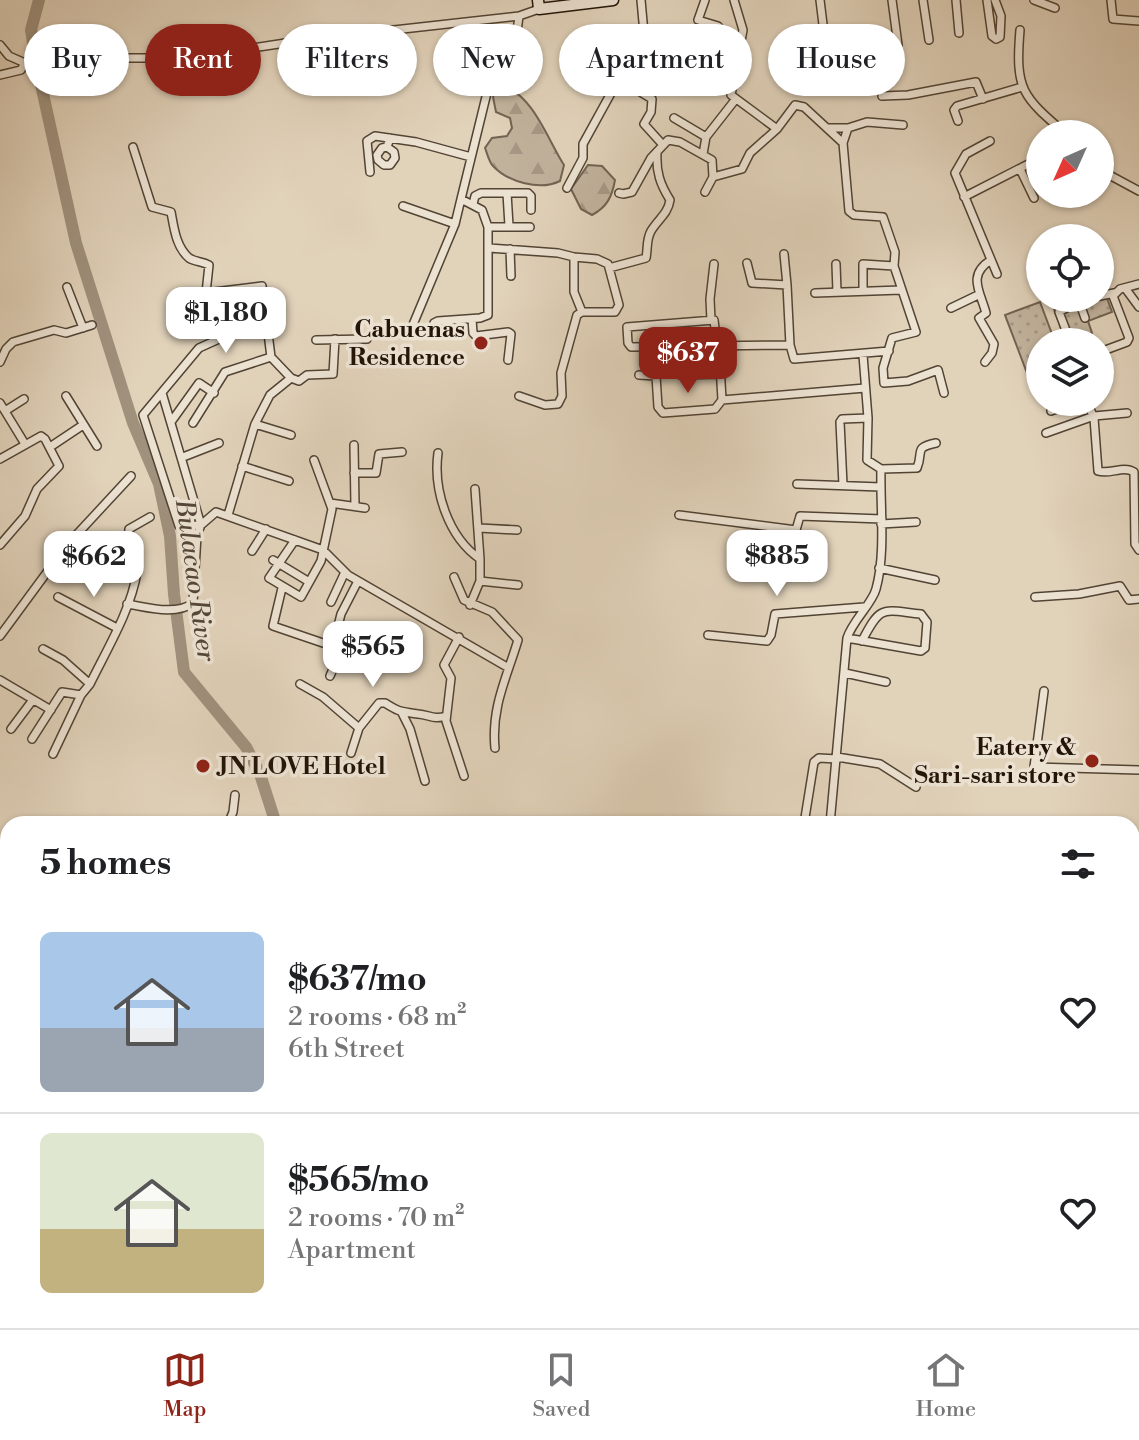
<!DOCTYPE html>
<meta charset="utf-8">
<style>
body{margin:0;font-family:"Libre Bodoni",serif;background:#f6f6f6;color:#202124;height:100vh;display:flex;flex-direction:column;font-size:30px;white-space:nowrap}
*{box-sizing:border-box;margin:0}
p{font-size:26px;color:#757577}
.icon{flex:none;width:44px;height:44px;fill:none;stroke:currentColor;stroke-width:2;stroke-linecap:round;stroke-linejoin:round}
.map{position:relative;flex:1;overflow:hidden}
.drawer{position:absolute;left:0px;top:816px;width:1140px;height:512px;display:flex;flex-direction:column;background:#fff;border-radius:24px 24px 0 0;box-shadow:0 2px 6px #0004}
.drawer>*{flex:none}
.hud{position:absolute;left:24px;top:24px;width:1092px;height:72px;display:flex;gap:16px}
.needle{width:52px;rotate:225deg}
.controls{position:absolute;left:1026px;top:120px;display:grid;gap:16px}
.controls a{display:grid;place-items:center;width:88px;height:88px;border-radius:50%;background:#fff;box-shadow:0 2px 6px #0004;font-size:40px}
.price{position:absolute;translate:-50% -68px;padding:0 18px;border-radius:16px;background:#fff;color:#222;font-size:26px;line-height:52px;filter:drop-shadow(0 2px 4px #0008)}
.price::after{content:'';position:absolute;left:50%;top:48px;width:24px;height:18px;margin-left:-12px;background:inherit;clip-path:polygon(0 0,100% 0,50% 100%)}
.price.on{background:#8f2418;color:#fff}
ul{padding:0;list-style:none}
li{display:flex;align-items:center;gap:24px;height:200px;padding:0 40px}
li+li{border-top:2px solid #e0e0e0}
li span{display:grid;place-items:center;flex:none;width:224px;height:160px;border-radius:12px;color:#555}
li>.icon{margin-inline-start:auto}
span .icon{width:96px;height:96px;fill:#fffc;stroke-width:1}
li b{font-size:34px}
h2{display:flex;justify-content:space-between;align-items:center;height:96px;padding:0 40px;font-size:34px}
.tag{padding:0 28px;border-radius:36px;background:#fff;box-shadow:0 2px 6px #0004;font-size:28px;line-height:72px}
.tag.on{background:#8f2418;color:#fff}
.menu{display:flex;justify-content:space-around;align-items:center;height:112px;border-top:2px solid #e0e0e0;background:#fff;font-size:22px;color:#757577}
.menu a{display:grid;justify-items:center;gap:4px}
.menu .on{color:#8f2418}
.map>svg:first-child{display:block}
.grass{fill:url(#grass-dots);stroke:#726352;stroke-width:2}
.forest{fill:url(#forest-firs);stroke:#726352;stroke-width:2}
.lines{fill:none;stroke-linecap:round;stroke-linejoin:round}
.river{stroke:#a0917d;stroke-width:12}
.street-casing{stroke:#524434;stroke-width:10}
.secondary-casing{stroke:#221408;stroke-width:13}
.primary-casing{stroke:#221408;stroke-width:14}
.street{stroke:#ece2d2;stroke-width:7}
.secondary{stroke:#ece2d2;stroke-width:10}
.primary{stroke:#e1d2ba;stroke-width:11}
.poi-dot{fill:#8f2418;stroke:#ece2d2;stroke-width:3}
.labels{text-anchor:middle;stroke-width:7;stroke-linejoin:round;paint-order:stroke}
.poi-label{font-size:24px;font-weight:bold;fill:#221408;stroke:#ece2d2;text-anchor:end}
.water-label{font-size:26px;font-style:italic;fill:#544637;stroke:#ece2d2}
</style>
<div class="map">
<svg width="1139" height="1328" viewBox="0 0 1139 1328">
<defs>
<pattern id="grass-dots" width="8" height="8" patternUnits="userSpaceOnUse" patternTransform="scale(2)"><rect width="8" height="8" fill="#c1b29c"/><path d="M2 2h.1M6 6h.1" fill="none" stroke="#a69885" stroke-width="1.8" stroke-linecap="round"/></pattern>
<pattern id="forest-firs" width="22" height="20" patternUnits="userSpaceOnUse" patternTransform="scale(2)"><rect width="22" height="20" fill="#c1b29c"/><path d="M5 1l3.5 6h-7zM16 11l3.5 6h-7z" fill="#a69885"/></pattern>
</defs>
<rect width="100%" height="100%" fill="#e1d2ba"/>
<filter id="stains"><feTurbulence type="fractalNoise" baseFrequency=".0025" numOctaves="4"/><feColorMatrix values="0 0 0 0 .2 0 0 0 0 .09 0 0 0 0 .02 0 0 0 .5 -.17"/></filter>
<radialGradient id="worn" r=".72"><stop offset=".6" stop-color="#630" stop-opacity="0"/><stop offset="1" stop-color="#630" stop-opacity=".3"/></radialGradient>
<!-- grass -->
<path class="grass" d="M1100,279L1112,312L1088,321L1092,333L1066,342L1050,298H1100Z
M1040,302L1055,342H1040V368L1027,373L1005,315Z"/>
<!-- forest -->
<path class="forest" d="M505,87C533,96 548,140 564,165L560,181C540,191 508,182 493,166C489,162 487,153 485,148L492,138L507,136L512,128L510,118L496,112L493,97L496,89Z
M588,165L602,166L615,180C612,197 607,207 592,215L581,209L571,189Z"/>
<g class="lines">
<!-- river -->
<path class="river" d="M39,0L31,30L36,62L76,243L133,423L159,484L170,536L174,594L184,672L246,747L260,774L276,824
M0,1140L8,1130
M0,1198L6,1213L3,1248L0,1251"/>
<!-- street casing -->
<g class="street-casing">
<path id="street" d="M705,0L698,20L718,26L722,31L712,74
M734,0L743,30L731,95L777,129
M820,0L826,49L836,77
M892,0L898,45
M923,0L929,40
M956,0L959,33
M987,0L992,36L996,39
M995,0L1001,16L1000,37L996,39
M1034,0L1055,8
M1111,0L1113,19L1139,21
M1020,30C1015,90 1022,96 1066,134
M0,45L9,56L25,63L52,58H186L292,42L333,46L358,34L519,16L539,9
M0,75L21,70L25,63
M619,79L652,99L651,112L644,124L663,145
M882,96L908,95L976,82L983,99
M674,118L706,137
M958,121L954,110L957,106L1022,87
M827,128H848L867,122L903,125
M848,128L843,143L849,211L854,215L883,217L895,252L894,266L916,332L892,338L883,368L884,383L908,381L938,370L944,393
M990,141L966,154L955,173L997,274
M133,147L152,207L171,212C174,228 176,247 189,258C195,262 202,261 209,265L206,293L262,286L271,357L291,378
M387,147L394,152L395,158L390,165H384L378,160L377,155L382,148L387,147L390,138
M703,154L706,137L735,100
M1020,169L1034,198
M1100,170L1139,191
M370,172L367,141L375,136L416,142L471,157
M713,177L742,169L750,153L777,129L795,105L804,107L843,143
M567,188L583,158V144L644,33L641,0
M507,193L509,226
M619,193L623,194L632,192L651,158L668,140L680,142L712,160L713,177L705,192
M964,197L1040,158
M461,199L455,224L412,327L414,331L431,335L434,323L438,321L480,318L488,315V227L482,210L461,199L495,60L503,48L516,39L519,16
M473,204L475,196L481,193H528L531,196V210
M403,206L455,224
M488,227H530
M489,248L558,253L574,257
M510,249L511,276
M784,254L787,285
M747,263L752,283L787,285L790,345L794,359L889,351
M836,264L837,292
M609,268L646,258C648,248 646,240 651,231C658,219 668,214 670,200C660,184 656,172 657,153
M67,287L83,328
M1125,288L1139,307
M863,291V264L894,266
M815,293L901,290
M1100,296L1114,293
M1058,298L1063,309
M1079,301L1085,318
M951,308L978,295
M472,319L473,333L476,336L508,332L511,334L508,360
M711,320L710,299L714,264
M1067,333L1059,312L1079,301L1091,298
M316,340L367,339
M717,345L714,320L627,327L628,343L631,347L790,345
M1100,352L1127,342L1129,338L1113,296L1120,289L1139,284
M0,362L6,349L13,342L54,330L66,333L92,325
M985,362L992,353L994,344L979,318L986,313C980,291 967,275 991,260
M720,365L722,400
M639,375L656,376L658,407L663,413L715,409L722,400L865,388
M680,375L722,374
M162,393L201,525L179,526L143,415L199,348L230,334
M66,396L97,446
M519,396L545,405L558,404L562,396L561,373L577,315L582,312H615L619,305L608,264L597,259L574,257V292L582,312
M1087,402L1094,418L1098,471C1110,475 1123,465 1134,472L1135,544L1139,550
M0,403L25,444
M5,411L24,399
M1051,411L1076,402
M171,422L199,383L214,393
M193,423L225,372L271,357
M255,424L291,435
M1046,433L1094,416L1127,413
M354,445L355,506
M50,447L83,425
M438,453C433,490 448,537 480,559V581L470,605
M183,457L219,443
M0,459L41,436L45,439L59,466L37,489L25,516L0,545
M242,466L289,481
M881,469L917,468C924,451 913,448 936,443
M354,473H376L379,454L402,452
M797,484L881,487
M843,485L840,422L842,419L868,418
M475,489L480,559
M330,503L365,508
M228,515L255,424L270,395L291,378L299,381L307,375L333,374L335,339
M679,515L796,530
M881,524L916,522
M479,528L517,530
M295,540L269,578L301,597L321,561L332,509L314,460
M252,551L266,529
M273,560L306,580
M797,567L796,530L800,516L882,519
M879,568L935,580
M454,577L464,600L492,612L518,640C507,677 491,707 495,748
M358,581L341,614L337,630L351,647L373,657
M480,581L518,585
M282,588L273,626L323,643
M58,597L117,628
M1035,597L1079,594L1120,586L1129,600L1139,599
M331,602L345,572
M127,604C147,607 175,616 193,603L197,535L201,525L216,512L323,550L348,575L507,667
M708,635L767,641L771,635L775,614L864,607
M0,636L67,545L131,476
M459,637L444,665L451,678L446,721L464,776
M847,638L921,651L925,648L927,622L921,614C882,610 881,604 862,641
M43,649L63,660L90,684
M845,673L886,682
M330,676L345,641
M0,680L51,710
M300,684L323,697L359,728
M1044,691L1034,767L1139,770
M402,713L410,729L425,781
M11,729L32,701
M32,739L62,692L81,695
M351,753L359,728L379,703H385C401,713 400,711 418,714C430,715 434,720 446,716
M53,754L81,695L90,684C107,649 131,610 137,572C139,556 127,544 129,529L150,517
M837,757L880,764L916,787
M228,824L233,812L235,795
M804,824L814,762L819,758L837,759
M830,824L847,638C853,620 872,604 876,589C886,553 880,506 881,469L867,460L868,418L863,355
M0,916L8,903
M134,1320L167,1328
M508,1320L510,1328
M551,1320L552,1328
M784,1320L789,1322
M86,1328L88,1320
M179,1328L190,1323L209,1328
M217,1328L220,1320
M243,1328L245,1320
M268,1328L270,1320
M292,1328L294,1320
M317,1328L320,1320
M341,1328L343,1320
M381,1328L383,1320
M685,1328L687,1320
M831,1328L832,1320
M887,1328V1320"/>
</g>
<!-- secondary casing -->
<g class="secondary-casing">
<path id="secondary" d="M538,0L539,9L613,0
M1132,961L1139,956"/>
</g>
<!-- primary casing -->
<g class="primary-casing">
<path id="primary" d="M1132,970H1139
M0,979H8
M1132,979L1139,978"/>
</g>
<!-- street -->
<use href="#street" class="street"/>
<!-- secondary -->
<use href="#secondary" class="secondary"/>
<!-- primary -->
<use href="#primary" class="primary"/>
</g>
<!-- markers -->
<g class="poi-dot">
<circle cx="481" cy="343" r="8"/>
<circle cx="1092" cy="761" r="8"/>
<circle cx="203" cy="766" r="8"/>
</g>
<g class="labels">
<!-- poi labels -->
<g class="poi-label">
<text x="465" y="337">Cabuenas<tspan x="465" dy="28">Residence</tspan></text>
<text x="1076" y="755">Eatery &amp;<tspan x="1076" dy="28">Sari-sari store</tspan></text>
<text x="219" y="774" text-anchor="start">JN LOVE Hotel</text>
</g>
<!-- water labels -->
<g class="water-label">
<text transform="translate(196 580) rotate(82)" y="9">Bulacao River</text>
</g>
</g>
<rect width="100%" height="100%" filter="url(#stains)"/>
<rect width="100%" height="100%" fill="url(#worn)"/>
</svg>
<div class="controls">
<a><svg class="needle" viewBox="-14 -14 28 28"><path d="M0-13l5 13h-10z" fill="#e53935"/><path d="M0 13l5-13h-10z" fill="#757577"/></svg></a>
<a><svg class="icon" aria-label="locate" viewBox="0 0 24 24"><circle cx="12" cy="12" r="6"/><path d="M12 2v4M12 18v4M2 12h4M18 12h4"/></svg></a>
<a><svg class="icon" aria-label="layers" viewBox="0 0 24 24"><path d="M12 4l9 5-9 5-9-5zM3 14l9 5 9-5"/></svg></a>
</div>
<b class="price" style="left:226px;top:355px">$1,180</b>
<b class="price on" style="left:688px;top:395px">$637</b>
<b class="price" style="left:777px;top:598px">$885</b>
<b class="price" style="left:94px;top:599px">$662</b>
<b class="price" style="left:373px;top:689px">$565</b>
<div class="hud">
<a class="tag">Buy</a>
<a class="tag on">Rent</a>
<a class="tag">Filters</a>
<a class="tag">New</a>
<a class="tag">Apartment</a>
<a class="tag">House</a>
</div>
<section class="drawer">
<h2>5 homes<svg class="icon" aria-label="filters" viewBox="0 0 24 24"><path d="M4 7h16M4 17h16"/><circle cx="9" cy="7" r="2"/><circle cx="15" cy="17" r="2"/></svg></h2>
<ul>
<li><span style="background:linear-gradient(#a9c7e8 60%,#9aa5b1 0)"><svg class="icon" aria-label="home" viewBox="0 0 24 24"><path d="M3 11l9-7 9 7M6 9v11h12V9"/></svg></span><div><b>$637/mo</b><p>2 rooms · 68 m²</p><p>6th Street</p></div><svg class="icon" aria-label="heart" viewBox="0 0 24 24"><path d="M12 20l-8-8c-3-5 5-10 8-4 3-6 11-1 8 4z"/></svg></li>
<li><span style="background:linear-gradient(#dfe7d0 60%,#c2b280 0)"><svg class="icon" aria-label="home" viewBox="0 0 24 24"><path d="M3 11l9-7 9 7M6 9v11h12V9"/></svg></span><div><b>$565/mo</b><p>2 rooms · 70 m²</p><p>Apartment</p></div><svg class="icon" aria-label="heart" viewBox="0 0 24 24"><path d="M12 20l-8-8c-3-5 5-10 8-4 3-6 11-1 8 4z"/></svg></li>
</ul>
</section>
</div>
<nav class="menu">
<a class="on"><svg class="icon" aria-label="map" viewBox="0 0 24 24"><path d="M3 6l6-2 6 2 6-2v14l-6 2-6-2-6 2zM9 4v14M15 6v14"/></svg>Map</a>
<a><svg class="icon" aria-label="saved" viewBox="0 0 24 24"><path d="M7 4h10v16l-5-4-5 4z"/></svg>Saved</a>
<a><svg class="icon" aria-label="home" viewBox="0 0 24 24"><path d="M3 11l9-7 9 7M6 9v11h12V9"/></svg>Home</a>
</nav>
